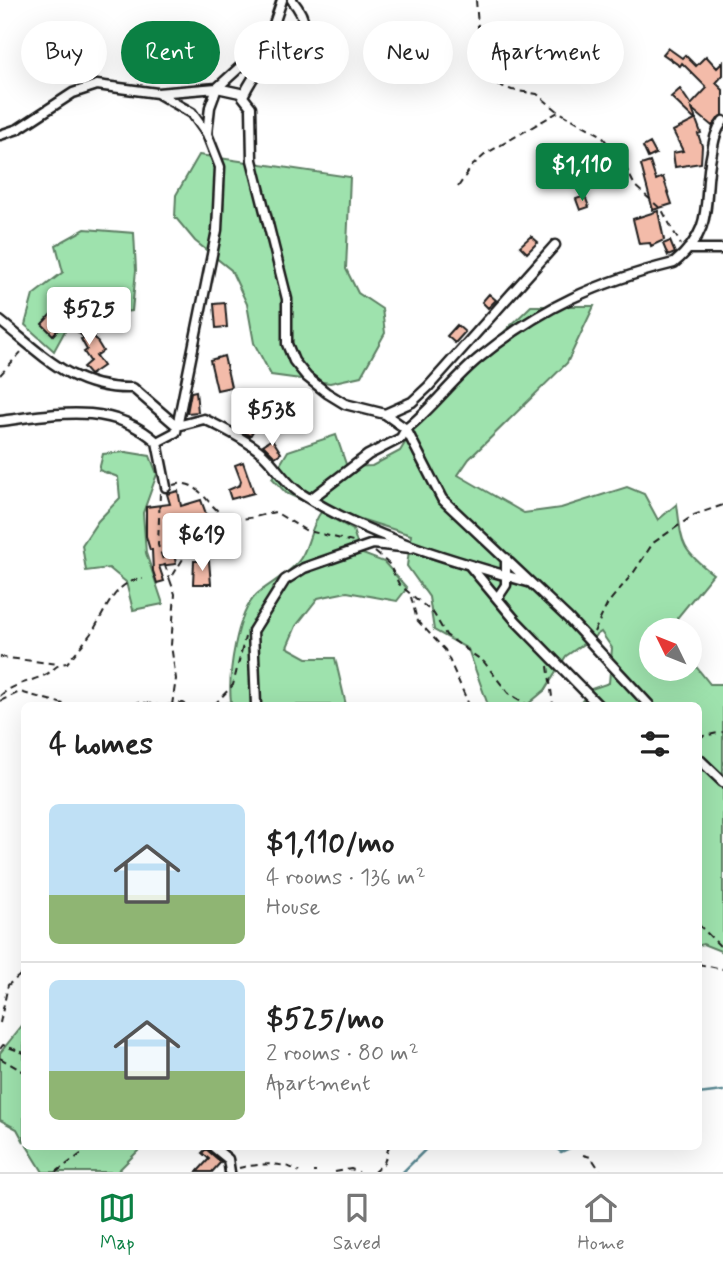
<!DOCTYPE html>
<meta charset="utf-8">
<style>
body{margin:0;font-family:Mynerve,sans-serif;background:#f6f6f6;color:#222;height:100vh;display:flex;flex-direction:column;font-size:26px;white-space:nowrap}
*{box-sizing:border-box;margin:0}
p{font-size:23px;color:#767676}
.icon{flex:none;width:38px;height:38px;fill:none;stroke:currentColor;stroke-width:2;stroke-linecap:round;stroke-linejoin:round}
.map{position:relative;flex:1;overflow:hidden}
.side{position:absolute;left:21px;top:702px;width:681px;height:448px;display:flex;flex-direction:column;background:#fff;border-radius:10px;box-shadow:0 7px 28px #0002}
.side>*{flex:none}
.banner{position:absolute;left:21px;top:21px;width:682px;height:63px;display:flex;gap:14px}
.needle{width:46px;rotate:313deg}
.tools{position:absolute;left:639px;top:618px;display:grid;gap:14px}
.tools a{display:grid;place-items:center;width:63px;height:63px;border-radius:50%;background:#fff;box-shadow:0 7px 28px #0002;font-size:35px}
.price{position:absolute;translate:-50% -60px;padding:0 16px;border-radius:7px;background:#fff;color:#222;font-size:23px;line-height:46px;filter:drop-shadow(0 2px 4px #0008)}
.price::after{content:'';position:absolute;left:50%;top:42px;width:21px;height:16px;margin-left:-10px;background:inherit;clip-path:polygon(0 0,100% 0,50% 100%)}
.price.selected{background:#0b8043;color:#fff}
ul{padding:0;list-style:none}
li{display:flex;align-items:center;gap:21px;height:175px;padding:0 28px}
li+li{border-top:2px solid #e0e0e0}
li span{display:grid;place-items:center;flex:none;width:196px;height:140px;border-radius:10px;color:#555}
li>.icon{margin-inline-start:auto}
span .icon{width:84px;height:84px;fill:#fffc;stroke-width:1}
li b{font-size:30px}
h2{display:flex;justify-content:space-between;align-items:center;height:84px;padding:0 28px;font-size:30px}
.pill{padding:0 24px;border-radius:32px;background:#fff;box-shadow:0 7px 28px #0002;font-size:24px;line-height:63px}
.pill.selected{background:#0b8043;color:#fff}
.menu{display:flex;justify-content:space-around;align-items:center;height:98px;border-top:2px solid #e0e0e0;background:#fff;font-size:19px;color:#767676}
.menu a{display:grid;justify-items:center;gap:4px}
.menu .selected{color:#0b8043}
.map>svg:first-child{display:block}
.green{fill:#9ee2ad;stroke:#5d7f64;stroke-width:2}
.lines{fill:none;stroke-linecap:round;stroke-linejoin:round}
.stream{stroke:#5a8993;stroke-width:2.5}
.building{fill:#f3bba9;stroke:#1c1c1c;stroke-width:2}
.minor-casing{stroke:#1c1c1c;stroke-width:13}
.path{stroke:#1c1c1c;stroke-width:2;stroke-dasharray:7 5;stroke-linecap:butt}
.minor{stroke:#fff;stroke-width:8}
</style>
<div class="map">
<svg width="723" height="1172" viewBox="0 0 723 1172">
<rect width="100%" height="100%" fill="#fff"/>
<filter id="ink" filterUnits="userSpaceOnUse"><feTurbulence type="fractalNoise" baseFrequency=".0143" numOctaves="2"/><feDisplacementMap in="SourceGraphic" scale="14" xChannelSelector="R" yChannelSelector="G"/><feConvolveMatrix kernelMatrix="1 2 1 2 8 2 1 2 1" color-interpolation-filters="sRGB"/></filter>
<g filter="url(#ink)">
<!-- green -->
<path class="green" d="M199,155L350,177L346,269L358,293L382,309L385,333L361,376L330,383L271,375L254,343L247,304L231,270L195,241L175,217L176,195Z
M85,229L134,233L136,270L132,311L73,316L54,351L25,325L33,295L63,272L56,245Z
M531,306H594L567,363L469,459L458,475L524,513L561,508L627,487L644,494L658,520L677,504C682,544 680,549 713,574L677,618L678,630H651V668H690V659L710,684H723V952L703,944L698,946V705H579L591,689L609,683L612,648L601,632L566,656L545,690L527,705H488L468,649L434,630L429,597L407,566L411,535L301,500L286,493L272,478L288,451L336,435L347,467L372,466L400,451L429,404Z
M126,452L150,456L157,474L143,513L146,553L163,604L133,610L126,582L109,568L86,571L82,545L98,521L120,498L118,477L99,470L103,454Z
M321,512L353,530L360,553L384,562L407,588L397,601L347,592L318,598L296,626L287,647L307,658H335L346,705H217L231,702C228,675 236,614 257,594C270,583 294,571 302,556C310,542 311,526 321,512Z
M24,1023V1142L17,1129L0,1120V1053Z
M27,1146H143L117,1172H43Z"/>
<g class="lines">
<!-- stream -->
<path class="stream" d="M698,1094L723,1091
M553,1146L561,1152L574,1146
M403,1172L429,1146"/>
</g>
<!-- building -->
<path class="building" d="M668,48L682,58L685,55L696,66L706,56L717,68L723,62V75L716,83L723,90V115L712,126L692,109L701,133L698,134L702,146L701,163L675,167L673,153L683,151L673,131L695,120L671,97L680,89L691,105L707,88L682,63L680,66L663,54Z
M650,143L656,154L648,158L643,147Z
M650,162L656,180L663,177L672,204L653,210L641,165Z
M589,170L594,181L584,186L579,175Z
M585,196L589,207L580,210L576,199Z
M658,211L664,240L651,246L650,243L639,244L633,219Z
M531,236L538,242L527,253L520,246Z
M670,241L675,253L668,256L663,244Z
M489,294L496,300L488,308L482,302Z
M225,303L227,327L216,328L214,304Z
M53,312L64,323L53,335L42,324Z
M78,319L92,333L103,351L96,356L103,366L90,375L83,367L90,361L84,352L87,350L81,339L84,338L71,325Z
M457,325L465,332L455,343L447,336Z
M224,356L231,387L217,390L210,360Z
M196,391L198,412L187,413L191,392Z
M252,418L258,423L250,436L244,432Z
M272,439L281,453L275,457L263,445Z
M243,462L254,493L231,499L228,490L240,485L241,481L235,465Z
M178,491L181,506L201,500L209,522L170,532L176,564L159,566L164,581L157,583L153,571L152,550H150L146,536V507L170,504L167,494Z
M194,561H209L211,584H193Z
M206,1149L221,1162L212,1172H197L209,1159L202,1153Z"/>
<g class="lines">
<!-- minor casing -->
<g class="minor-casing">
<path id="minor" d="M157,93L192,113L207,134
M243,96C248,86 253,76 261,68C285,46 324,39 292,0
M0,135L18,129L73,93L97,85L157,93L217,88L240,67L272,30L282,0
M688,249H723
M0,321C44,356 73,390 133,388L177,426L204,419C223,428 247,440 263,454C277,467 284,482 300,493C368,537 451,560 528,582
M385,414L412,402L428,387L555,245
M0,421C56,414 111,401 157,442
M166,487L157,442L176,432L217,230L220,167L207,134L210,107L217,88L240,93L251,107L252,160L287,299V344L294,361L307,377L327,393L345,404L385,414L406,429L401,438L368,455L312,498
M470,566L516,621L598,705
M498,597L506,585V558
M256,705L253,631L285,580L304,568L373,544L411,548
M649,705L568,618L442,499L406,429C433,408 453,379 479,358C541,307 598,282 674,263C718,226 701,200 712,152C714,140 716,130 723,121
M698,758L723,782
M212,1146L228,1159L230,1172"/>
</g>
<!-- path -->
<path class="path" d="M476,0L482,79L512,90L537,94L559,112L601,135L625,166L635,186L662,210L681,245
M458,187L472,166L487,153L558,112
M0,375L23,350
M173,485C202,476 208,514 232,518C246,521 261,515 275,512L305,530L353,542
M160,493L158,545L170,580
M375,552L389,564L399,584L434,614L446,635L484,662L508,693L528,705
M411,597L417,620L445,650L469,705
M594,632L608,603L634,572L653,543L694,515L723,505
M0,657L58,664
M548,666L553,705
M0,696C14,683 31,682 47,674C55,669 56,664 67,663C75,653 84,643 92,632C106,612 114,580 143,579
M0,701L20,692L67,705
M133,705L139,702L158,705
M167,705L183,703L188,705
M172,705L176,679L171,645L175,594L170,580L186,554L180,538
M214,705L233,685L245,637
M698,737L723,732
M698,924L723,949
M698,964L723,969
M0,1023L8,985L24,972
M0,1049L3,1045L24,1053
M0,1058L24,1072
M583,1155L591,1157L601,1172
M239,1168C256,1164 284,1161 299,1172
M56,1172L92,1146
M313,1172H316
M335,1172L351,1169L359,1172
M374,1172L384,1163L389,1146"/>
<!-- minor -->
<use href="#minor" class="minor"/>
</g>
</g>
</svg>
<div class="tools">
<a><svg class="needle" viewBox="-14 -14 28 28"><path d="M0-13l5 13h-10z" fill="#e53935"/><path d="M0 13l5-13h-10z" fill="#767676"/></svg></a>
</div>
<b class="price selected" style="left:582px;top:203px">$1,110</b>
<b class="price" style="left:89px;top:347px">$525</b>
<b class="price" style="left:272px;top:448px">$538</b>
<b class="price" style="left:202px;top:573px">$619</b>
<div class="banner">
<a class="pill">Buy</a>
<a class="pill selected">Rent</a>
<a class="pill">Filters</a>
<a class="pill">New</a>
<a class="pill">Apartment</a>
</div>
<section class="side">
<h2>4 homes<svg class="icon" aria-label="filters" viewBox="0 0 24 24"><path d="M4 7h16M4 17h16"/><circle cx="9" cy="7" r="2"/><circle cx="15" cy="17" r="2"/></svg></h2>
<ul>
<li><span style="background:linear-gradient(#bfe0f5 65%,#8fb573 0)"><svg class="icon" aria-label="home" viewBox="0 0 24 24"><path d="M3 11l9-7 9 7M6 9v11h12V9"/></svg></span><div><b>$1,110/mo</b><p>4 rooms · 136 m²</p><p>House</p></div></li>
<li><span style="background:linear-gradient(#bfe0f5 65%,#8fb573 0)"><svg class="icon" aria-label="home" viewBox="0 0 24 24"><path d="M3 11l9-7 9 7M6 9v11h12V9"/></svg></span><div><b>$525/mo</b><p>2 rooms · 80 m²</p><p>Apartment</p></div></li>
</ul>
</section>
</div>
<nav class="menu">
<a class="selected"><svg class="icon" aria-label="map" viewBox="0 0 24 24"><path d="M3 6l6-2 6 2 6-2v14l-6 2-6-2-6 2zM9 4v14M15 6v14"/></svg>Map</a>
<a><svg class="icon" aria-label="saved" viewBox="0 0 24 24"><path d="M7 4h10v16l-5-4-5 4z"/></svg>Saved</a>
<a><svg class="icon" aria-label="home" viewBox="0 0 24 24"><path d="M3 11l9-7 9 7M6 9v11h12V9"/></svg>Home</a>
</nav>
